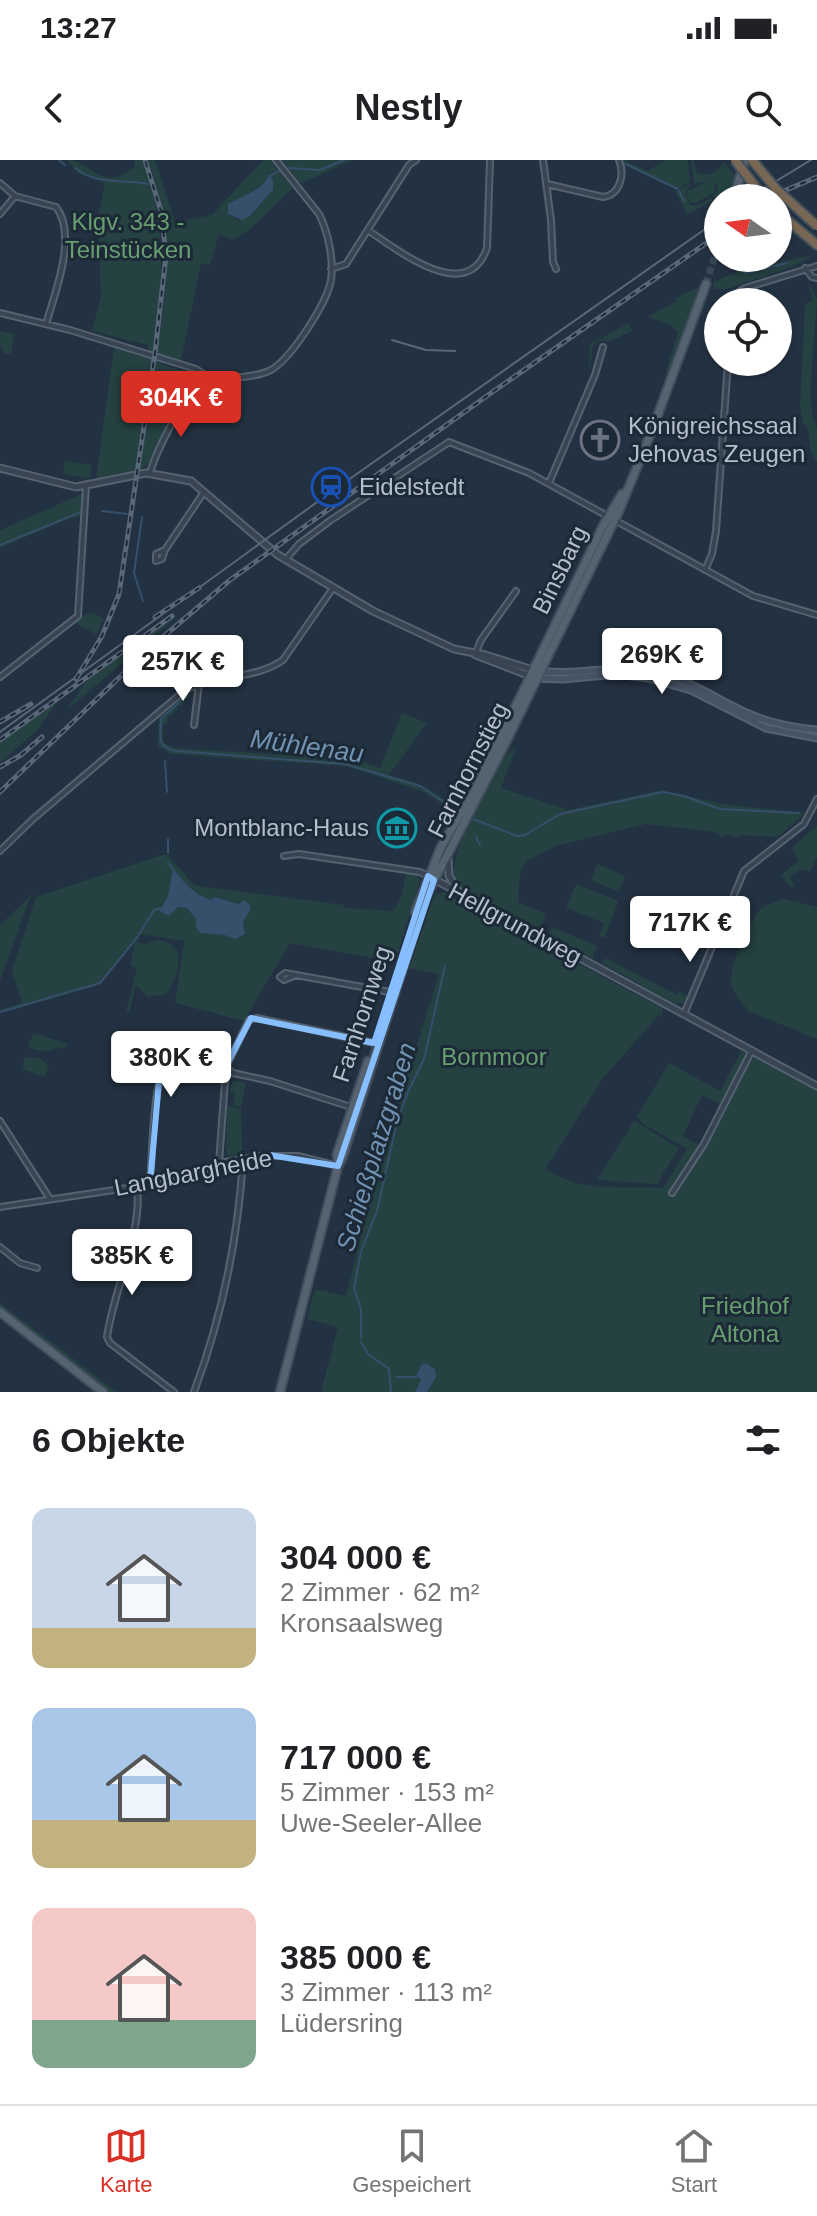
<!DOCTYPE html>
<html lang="de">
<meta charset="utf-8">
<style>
body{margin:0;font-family:Arial,sans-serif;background:#f2f2f2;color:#202124;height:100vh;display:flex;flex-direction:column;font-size:30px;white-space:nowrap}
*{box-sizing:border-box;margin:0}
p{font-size:26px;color:#757577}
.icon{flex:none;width:44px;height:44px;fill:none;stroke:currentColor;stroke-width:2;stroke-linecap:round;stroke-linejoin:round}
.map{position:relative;height:1232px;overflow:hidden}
.side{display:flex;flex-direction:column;background:#fff;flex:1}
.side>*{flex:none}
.needle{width:52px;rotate:284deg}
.buttons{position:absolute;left:704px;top:24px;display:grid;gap:16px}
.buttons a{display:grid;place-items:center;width:88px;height:88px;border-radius:50%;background:#fff;box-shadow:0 2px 6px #0004;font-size:40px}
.price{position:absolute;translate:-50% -68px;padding:0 18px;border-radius:8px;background:#fff;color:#222;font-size:26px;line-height:52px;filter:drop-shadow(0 2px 4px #0008)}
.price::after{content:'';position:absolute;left:50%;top:48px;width:24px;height:18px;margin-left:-12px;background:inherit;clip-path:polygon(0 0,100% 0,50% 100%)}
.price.active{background:#d93025;color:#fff}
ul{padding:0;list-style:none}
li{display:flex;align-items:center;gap:24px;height:200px;padding:0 32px}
li span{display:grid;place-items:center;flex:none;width:224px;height:160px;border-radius:16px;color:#555}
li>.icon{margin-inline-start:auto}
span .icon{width:96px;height:96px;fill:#fffc;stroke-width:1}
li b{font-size:34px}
h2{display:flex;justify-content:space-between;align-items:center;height:96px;padding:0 32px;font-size:34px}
.status{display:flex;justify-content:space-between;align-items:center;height:56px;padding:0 40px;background:#fff;direction:ltr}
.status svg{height:22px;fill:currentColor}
header{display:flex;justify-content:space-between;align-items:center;height:104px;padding:0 32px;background:#fff;font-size:36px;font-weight:700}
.tab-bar{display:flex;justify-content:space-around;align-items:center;height:112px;border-top:2px solid #e0e0e0;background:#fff;font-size:22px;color:#757577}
.tab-bar a{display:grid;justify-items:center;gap:4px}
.tab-bar .active{color:#d93025}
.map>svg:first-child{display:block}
.green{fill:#254142;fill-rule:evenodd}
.water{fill:#364f6a}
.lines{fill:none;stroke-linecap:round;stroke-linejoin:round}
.stream{stroke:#364f6a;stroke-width:2}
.primary-tunnel{stroke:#394757;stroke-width:7;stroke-dasharray:7 3.5;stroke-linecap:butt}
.minor-casing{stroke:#55626f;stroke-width:8}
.tertiary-casing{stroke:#55626f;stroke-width:9}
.secondary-casing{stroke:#55626f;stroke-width:9}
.primary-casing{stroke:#414d5a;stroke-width:11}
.motorway-casing{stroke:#424f5c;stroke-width:12}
.minor{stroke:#384451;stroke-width:4}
.tertiary{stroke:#384451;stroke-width:5}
.secondary{stroke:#455364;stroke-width:5}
.primary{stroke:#556371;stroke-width:7}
.motorway{stroke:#786754;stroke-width:8}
.tram{stroke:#596878;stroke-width:2}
.rail-casing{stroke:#596878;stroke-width:5}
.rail{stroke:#1c2936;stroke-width:2;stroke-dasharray:6;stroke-linecap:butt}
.motorway-bridge-casing{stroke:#424f5c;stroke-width:12;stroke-linecap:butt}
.motorway-bridge{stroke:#786754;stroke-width:8}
.marked{fill:none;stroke:#86beff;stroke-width:6;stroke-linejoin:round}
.labels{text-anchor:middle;stroke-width:6;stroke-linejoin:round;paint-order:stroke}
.park-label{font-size:24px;fill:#699e71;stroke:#1c2936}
.poi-label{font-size:24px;fill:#b4bfcc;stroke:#1c2936;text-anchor:start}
.street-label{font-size:24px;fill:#b4bfcc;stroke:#1c2936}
.water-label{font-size:26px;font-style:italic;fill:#7292b1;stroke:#1c2936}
</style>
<div class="status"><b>13:27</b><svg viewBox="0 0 49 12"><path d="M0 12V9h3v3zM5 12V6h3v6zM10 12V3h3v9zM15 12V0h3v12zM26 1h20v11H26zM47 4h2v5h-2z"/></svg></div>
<header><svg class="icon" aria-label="back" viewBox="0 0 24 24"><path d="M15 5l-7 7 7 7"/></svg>Nestly<svg class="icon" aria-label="search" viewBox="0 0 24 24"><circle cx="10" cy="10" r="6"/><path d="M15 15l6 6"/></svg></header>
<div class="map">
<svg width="817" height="1232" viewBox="0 0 817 1232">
<rect width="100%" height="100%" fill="#233242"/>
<!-- green -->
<path class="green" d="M67,0C93,0 101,35 134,7L135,0H142C170,63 161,127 154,193L148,190V185L92,171L101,137L98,58L105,23L79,14Z
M148,0H155L175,62L212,55L263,0H270L293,28L249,70L234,80L219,74L210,105L201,103L181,201L157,194C168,119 175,73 148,0ZM267,18L273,30L250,56L238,60L228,54L230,43C243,37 260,31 267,18Z
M282,0H352L301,24Z
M623,0L648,11L665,0H688L690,21L677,30L624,5Z
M691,0H693L697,13C709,17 719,12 724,2L736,17L731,34L715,40L713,36L718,28L715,21L714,33L695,43L690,42L687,37L688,31L710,20L694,24Z
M691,24L685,34L690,45H698L712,37L713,41L687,54L675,31Z
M814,95L794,106L727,129H713V122L745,109Z
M808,121L817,140L810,232L812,253L817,269V302L811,292L807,265L803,264L800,245L805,144L813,140Z
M700,127L670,213L666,211L678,172L668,164L648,157L676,141L675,138Z
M629,163L632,171L611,181H599L593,186L589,214L590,184Z
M0,171L14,174L11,194L4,193L0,185Z
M114,188L152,199L136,310L96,318Z
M156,201L163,205L193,214L194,223L150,302L140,310Z
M65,301L92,305L89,319L63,314Z
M82,334V356L68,359L0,388V371L5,368Z
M91,453L104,458L97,475L76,463L82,456Z
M177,455V456L66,551L87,520Z
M186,534H192L183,543L182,547L180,545L177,548L179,550H175L172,556L169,555L167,564L163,565V583L176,588L297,596L310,582L380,608L402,553L427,563L389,615L420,624L458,647L455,652L424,632L346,606L171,594L158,586L159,557Z
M58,541L37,570L0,603V583Z
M515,587L516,588L501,628L568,650L662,630L722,644L805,653L778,677L739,675L738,678L728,674L722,677L715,672L646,664L555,686L526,702L520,713L518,742L546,754L540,769L461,728L453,718C455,676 486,634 505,596Z
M817,666V697L811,711L800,710L790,717L795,726L792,728L781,715L799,700L791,688Z
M162,695H168L192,723L199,726L344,745V748L393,751L400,740L406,713L417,715L420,720L395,802L290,783L244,861L175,843L184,781L138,774L136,776L140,777L136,782L146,784C158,777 170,780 178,792C180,806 175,825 164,835L147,836L136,825L129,853L126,852L137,808L130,806L135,782L111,809L100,825L0,853V850L22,843L12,811L36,737ZM173,709C184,722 195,734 211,740L216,737L238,744L244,740L250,745L243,762L245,774L237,779L224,775L200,773L196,767L197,759L187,748L178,746L169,755L159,748L168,736Z
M597,704L625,716L619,732L591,720Z
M576,724L616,740L618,743L604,778L599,776L604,763L566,748Z
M444,732L663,849L662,856L659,855L603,918L546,1008C577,1034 624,1025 663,1028L687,989L642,963L637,956L669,903L720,931L741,892L752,895L817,930V1232H427L434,1220L435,1209L431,1205H421L416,1215L421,1221L415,1232H321L338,1167L307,1159L315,1129L346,1136L379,1005L439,814L409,808L435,734ZM702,935L725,946L704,988L683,976Z
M31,735L0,821V765Z
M784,739L817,747V879L750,852C742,843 732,834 731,821C730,805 749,758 762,748C768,743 777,742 784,739Z
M552,767L597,786L592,799L549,775Z
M605,798L677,835L679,831L688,837L683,843L675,844L602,803Z
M33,873L68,884L65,888C49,886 52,897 28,887Z
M25,897L39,898L49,906L45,917L22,909Z
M232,920L246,923L241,947L233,945L235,933L230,931Z
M227,946L241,949L242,994L230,996L226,993Z
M634,961L679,988L657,1024L597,1020Z
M0,1143L117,1232H108L0,1149Z"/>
<!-- water -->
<path class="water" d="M269,15L273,20V30L250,56L242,60L228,54V44C242,36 262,31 269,15Z
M173,708C183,722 194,734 211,740L215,737L238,744L244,740L250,745V750L243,762L245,774L236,779L224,775L200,773L196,767V759L187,748L178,747L169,756L159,751L168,736Z
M426,1203L435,1209L436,1217L427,1232H415L421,1220L416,1216L421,1205Z"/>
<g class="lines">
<!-- stream -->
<path class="stream" d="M59,0L65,5
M626,4L678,29
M75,8C96,25 123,19 148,24
M289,8L320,10L344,0
M270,16L279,11
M679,31L684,41
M745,113L787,103
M102,351L127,354
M142,357L134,413L143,441
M0,385L81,352
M187,535L161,559C161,577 155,586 176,591L345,604L420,626L455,649
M165,601L167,632
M473,659L517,676L525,675L560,654L663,632L684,636L720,649L799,653
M476,677L480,685
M168,679V693
M168,703L173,709
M0,852L100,823L136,779L154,750L161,748
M361,1178V1149L354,1129L361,1091L377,1051L397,962L407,934L424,899L445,806
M361,1182L368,1194L389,1209L391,1232
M397,1217H416"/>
<!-- primary-tunnel -->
<path class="primary-tunnel" d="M706,124L718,86"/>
<!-- minor casing -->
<g class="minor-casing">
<path id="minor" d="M543,0L551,60L553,102L556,109
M0,23L15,36L56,47C78,75 55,133 46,164
M547,24L603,37C620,35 625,15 619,0
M0,54L15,36
M369,71C398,90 467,146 487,88L490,0
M805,108L812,117L817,118
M331,109L346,104L409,5L416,0
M733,142L737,133L745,128L817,106
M0,153L70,170L196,209L205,215L208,223
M150,313C155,295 182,237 198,228C219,214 247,221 269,211C290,201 327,143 331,120C334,101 328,71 319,54L276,0
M549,323L595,215L603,187
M165,390L156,394V401L162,399L165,390L204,332
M286,399L299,384L331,360L449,282L529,313L753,436L817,455
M705,410L712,394L716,371L728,202
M475,495L481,480L516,431
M0,517L78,456L86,326
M194,565L199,524
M0,691L33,659L184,531C214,514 255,520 283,500L333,428
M284,696L299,694L420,712L428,716
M296,815L284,820L280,817L285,813L390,832
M684,854L744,711L804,664L817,639
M0,961L50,1039
M219,1003L226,907L249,860L257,858L374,883
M150,1024C153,990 151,899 180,881L197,885L233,913L270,921L351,947
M137,1026C143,1073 113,1131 107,1177L110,1183L174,1232
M672,1033L704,984L752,890
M0,1047L161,1023L219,1003L260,996H298L338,1006
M0,1087L20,1103L37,1108
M194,1232C222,1157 238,1079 243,999"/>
</g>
<!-- tertiary casing -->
<g class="tertiary-casing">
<path id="tertiary" d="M0,308L76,327L146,313L191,321L278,395L373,451L454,489L485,495L533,510
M476,495L530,516
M448,699L449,716L458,730
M432,718L817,926"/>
</g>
<!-- secondary casing -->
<g class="secondary-casing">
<path id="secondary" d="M538,511C577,517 616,503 655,512C691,520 718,541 751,555C772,564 794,568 817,570
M535,518L563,519L616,514L648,518L691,530L766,568L817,578"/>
</g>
<!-- primary casing -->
<g class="primary-casing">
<path id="primary" d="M736,30L745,0
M415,752L441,687L476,628L604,364L622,334
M338,1004L337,994L368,901
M0,1152L103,1232
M280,1232L338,1006L343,996L425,738L507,580L619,351L653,268L706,124"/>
</g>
<!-- motorway casing -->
<g class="motorway-casing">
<path id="motorway" d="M778,52L817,85"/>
</g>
<!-- minor -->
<use href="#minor" class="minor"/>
<!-- tertiary -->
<use href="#tertiary" class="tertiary"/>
<!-- secondary -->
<use href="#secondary" class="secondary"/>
<!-- primary -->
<use href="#primary" class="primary"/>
<!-- motorway -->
<use href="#motorway" class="motorway"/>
<!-- tram -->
<path class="tram" d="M748,38L811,0
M392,180L426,190L455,191
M0,572L331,332L718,60"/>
<!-- rail casing -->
<g class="rail-casing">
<path id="rail" d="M767,38L817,17
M155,457L199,428
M76,519L102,476L119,434L155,193L166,95L161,51L145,0
M0,562L31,544
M0,580L172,456
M0,607L21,595L42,577
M0,632L150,488L230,420L491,233L718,75"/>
</g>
<!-- rail -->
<use href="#rail" class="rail"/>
<!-- motorway-bridge casing -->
<g class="motorway-bridge-casing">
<path id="motorway-bridge" d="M735,0L764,38
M752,0L777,30L817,66"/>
</g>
<!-- motorway-bridge -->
<use href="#motorway-bridge" class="motorway-bridge"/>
</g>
<!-- marked area -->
<path class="marked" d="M428,716L434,720L338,1006L269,995L150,1024L159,921L169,892L177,882H191L226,906L251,858L374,883Z"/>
<!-- icons -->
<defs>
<g id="church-ring" transform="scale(2)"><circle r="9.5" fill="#1c2936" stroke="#6b7280" stroke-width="1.5"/><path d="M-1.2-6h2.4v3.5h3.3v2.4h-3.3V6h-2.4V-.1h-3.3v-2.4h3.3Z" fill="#6b7280"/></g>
<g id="station-ring" transform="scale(2)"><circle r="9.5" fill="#1c2936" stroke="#1a4fb4" stroke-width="1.5"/><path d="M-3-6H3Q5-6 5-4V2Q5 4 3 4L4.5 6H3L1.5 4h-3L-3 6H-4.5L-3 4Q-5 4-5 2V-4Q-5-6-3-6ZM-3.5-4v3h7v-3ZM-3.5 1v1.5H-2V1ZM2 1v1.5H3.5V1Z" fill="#1a4fb4"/></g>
<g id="museum-ring" transform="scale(2)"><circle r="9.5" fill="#1c2936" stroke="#0f9aa8" stroke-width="1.5"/><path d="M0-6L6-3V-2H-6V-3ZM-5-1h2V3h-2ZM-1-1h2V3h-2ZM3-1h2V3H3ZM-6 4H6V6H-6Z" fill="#0f9aa8"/></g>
</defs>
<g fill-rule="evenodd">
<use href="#church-ring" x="600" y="280"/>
<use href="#station-ring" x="331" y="327"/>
<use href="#museum-ring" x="397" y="668"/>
</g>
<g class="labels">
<!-- park labels -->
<g class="park-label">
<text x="128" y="70">Klgv. 343 -<tspan x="128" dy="28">Teinstücken</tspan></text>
<text x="494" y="905">Bornmoor</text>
<text x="745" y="1154">Friedhof<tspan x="745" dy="28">Altona</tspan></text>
</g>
<!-- poi labels -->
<g class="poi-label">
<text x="628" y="274">Königreichssaal<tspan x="628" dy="28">Jehovas Zeugen</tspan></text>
<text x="359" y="335">Eidelstedt</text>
<text x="369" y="676" text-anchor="end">Montblanc-Haus</text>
</g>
<!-- street labels -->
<g class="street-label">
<text transform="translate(560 410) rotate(-64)" y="8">Binsbarg</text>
<text transform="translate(468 610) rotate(-63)" y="8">Farnhornstieg</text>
<text transform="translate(515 764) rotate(28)" y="8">Hellgrundweg</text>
<text transform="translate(362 854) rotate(-72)" y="8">Farnhornweg</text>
<text transform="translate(193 1013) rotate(-11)" y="8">Langbargheide</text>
</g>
<!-- water labels -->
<g class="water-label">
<text transform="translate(307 586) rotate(8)" y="9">Mühlenau</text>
<text transform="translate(376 987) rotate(-73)" y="9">Schießplatzgraben</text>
</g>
</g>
</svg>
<div class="buttons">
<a><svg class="needle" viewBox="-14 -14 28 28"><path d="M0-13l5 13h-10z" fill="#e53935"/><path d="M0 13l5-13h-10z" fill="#757577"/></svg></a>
<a><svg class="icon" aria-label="locate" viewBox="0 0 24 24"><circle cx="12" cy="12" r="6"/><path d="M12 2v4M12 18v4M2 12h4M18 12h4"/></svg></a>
</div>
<b class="price active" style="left:181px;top:279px">304K €</b>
<b class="price" style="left:662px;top:536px">269K €</b>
<b class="price" style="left:183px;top:543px">257K €</b>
<b class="price" style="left:690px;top:804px">717K €</b>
<b class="price" style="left:171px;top:939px">380K €</b>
<b class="price" style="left:132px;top:1137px">385K €</b>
</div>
<section class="side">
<h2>6 Objekte<svg class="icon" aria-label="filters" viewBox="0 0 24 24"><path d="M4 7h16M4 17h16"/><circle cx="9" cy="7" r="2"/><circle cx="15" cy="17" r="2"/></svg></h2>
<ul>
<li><span style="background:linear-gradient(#c9d6e8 75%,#c2b280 0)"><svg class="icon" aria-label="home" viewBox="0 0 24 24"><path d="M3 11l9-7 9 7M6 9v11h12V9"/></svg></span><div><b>304 000 €</b><p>2 Zimmer · 62 m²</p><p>Kronsaalsweg</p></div></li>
<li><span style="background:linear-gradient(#a9c7e8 70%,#c2b280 0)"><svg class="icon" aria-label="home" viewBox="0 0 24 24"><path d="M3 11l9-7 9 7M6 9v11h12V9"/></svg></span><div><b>717 000 €</b><p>5 Zimmer · 153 m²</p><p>Uwe-Seeler-Allee</p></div></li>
<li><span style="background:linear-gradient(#f6c9c9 70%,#7fa58c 0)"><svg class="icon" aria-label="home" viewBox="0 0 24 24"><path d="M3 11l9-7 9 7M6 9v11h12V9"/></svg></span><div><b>385 000 €</b><p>3 Zimmer · 113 m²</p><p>Lüdersring</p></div></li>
</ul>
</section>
<nav class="tab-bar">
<a class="active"><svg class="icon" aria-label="map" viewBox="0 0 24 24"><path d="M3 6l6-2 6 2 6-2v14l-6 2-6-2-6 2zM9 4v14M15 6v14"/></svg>Karte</a>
<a><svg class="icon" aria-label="saved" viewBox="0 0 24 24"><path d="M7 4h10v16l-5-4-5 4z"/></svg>Gespeichert</a>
<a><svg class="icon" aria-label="home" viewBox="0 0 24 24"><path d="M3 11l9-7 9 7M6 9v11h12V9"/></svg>Start</a>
</nav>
